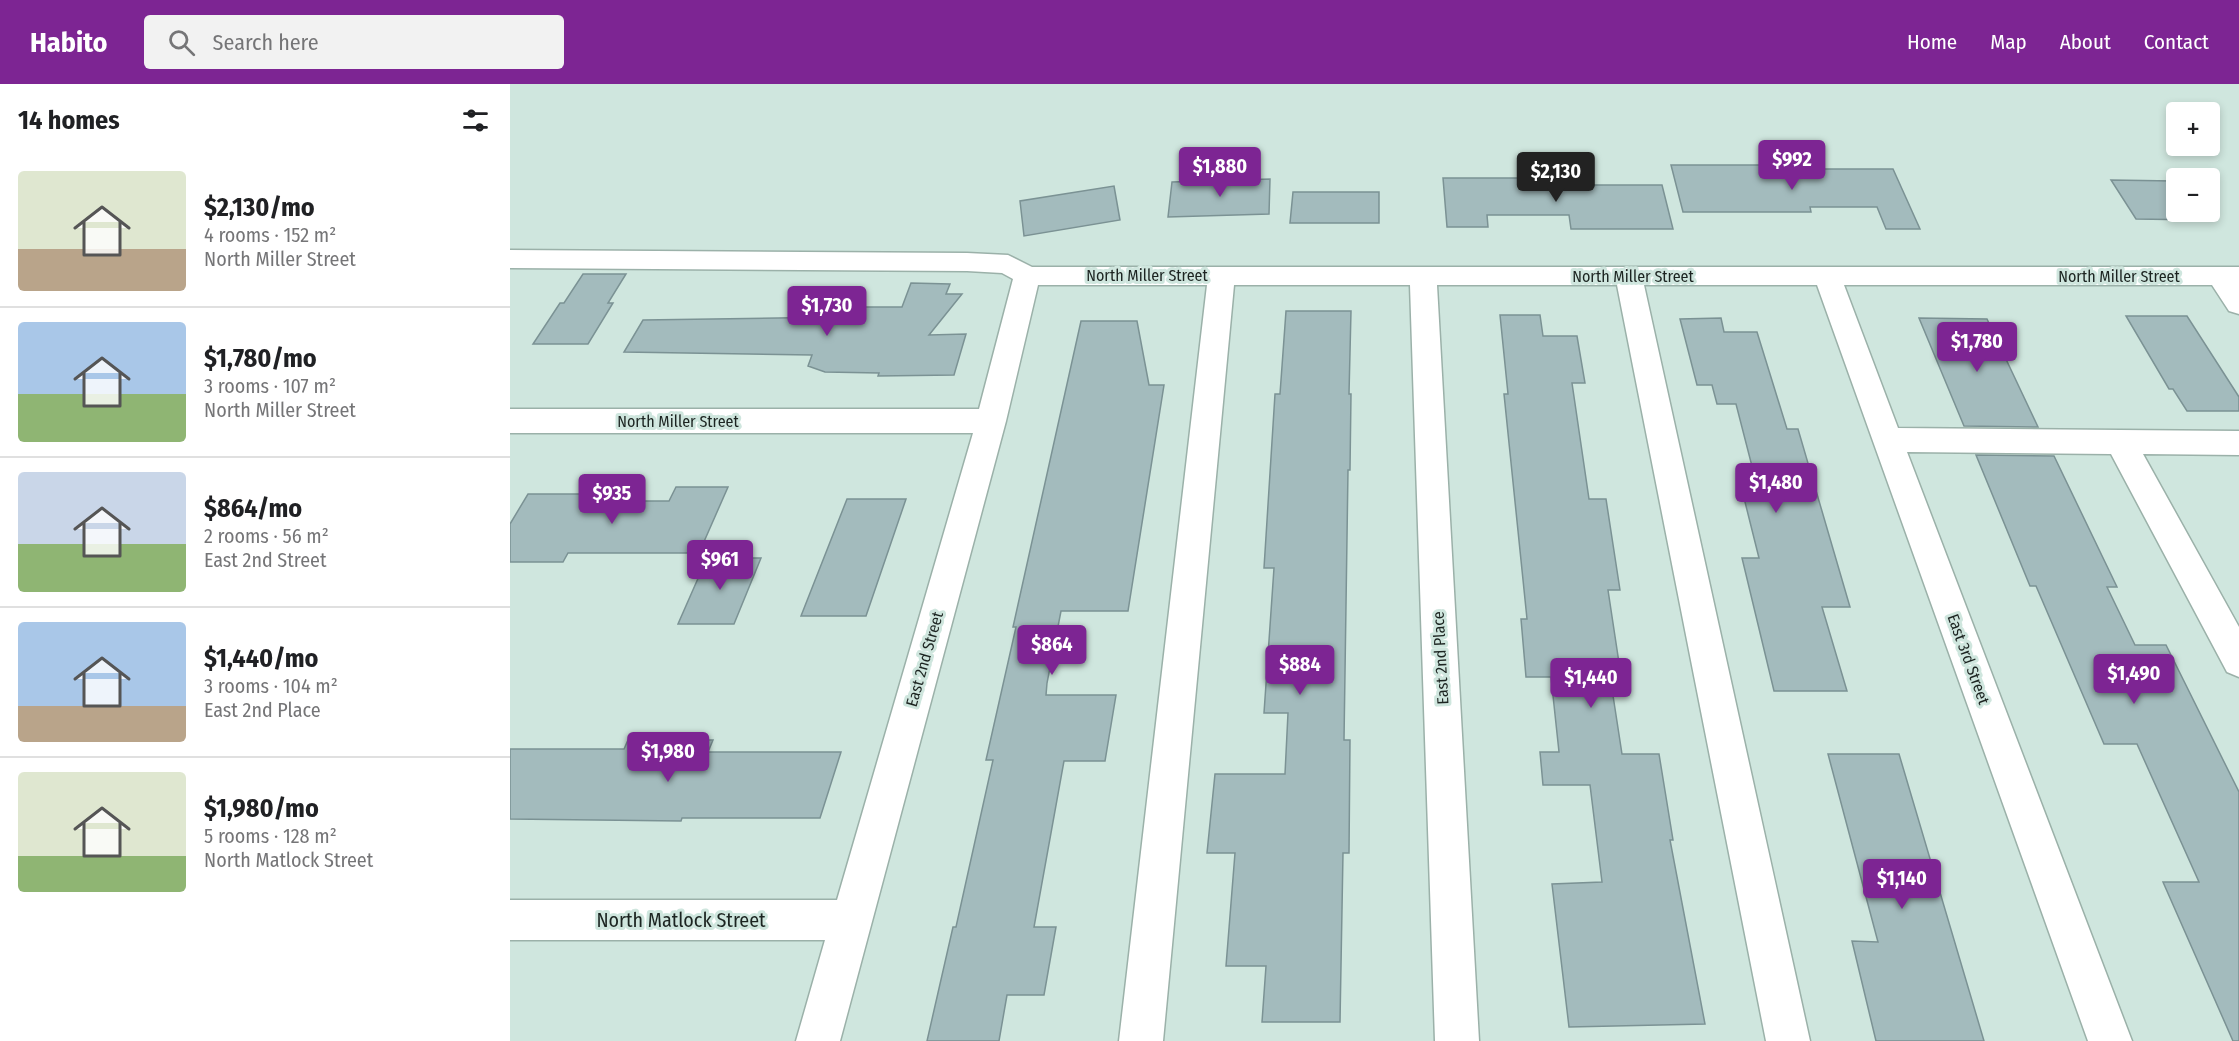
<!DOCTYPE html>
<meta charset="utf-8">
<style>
body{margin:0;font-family:"Fira Sans Condensed",sans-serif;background:#f2f2f2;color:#202124;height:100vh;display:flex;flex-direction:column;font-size:22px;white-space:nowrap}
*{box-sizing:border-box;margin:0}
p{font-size:20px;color:#757577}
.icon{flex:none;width:33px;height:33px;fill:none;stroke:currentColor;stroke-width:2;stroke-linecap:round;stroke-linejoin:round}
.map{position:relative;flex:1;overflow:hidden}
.drawer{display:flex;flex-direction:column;background:#fff;width:510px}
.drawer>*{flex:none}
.fabs{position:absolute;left:1656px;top:18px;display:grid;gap:12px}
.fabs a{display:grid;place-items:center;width:54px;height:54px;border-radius:6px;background:#fff;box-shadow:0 3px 9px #0003;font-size:30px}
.price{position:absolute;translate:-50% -51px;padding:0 14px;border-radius:6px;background:#7d2593;color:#fff;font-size:20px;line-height:39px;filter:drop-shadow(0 2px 3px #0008)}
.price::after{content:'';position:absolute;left:50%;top:36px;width:18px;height:14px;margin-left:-9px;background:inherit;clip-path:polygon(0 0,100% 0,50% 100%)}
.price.on{background:#222;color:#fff}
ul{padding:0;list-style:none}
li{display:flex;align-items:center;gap:18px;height:150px;padding:0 18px}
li+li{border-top:2px solid #e0e0e0}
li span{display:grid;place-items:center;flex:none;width:168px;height:120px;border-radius:6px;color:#555}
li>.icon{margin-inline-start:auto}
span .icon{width:72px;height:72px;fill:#fffc;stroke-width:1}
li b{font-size:26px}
h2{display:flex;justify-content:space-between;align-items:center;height:72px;padding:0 18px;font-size:26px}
header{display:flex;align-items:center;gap:36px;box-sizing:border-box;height:84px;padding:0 30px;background:#7d2593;color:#fff}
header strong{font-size:28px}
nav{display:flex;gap:33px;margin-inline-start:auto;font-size:21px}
.search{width:420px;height:54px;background:#f2f2f2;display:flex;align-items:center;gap:15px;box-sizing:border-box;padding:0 21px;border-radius:6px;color:#757577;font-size:22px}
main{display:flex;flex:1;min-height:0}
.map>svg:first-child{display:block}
.building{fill:#a3bbbd;stroke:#7b9294;stroke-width:1.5}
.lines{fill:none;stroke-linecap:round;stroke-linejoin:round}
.minor-casing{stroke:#9bb1a9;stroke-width:3}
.minor{fill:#fff;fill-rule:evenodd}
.labels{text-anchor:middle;stroke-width:6;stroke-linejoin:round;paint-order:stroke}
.street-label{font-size:16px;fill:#1c2421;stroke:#cfe6de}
.near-street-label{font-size:20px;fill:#1c2421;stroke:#cfe6de}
</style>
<header>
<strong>Habito</strong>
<div class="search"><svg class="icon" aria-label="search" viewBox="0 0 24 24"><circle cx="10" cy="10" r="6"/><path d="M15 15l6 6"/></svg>Search here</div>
<nav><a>Home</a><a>Map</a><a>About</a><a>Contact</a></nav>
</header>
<main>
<section class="drawer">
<h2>14 homes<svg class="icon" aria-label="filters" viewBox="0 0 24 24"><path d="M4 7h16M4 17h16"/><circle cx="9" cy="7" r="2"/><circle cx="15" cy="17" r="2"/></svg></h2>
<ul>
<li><span style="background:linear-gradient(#dfe7d0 65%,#b9a48a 0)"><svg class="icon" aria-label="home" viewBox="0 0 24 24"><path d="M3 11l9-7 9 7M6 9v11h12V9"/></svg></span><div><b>$2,130/mo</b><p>4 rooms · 152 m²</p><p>North Miller Street</p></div></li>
<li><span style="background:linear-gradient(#a9c7e8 60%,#8fb573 0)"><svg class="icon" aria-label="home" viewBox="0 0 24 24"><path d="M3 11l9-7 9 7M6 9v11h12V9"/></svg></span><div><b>$1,780/mo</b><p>3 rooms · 107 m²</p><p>North Miller Street</p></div></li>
<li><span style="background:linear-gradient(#c9d6e8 60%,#8fb573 0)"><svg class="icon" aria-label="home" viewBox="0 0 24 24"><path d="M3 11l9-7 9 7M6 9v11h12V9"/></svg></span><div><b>$864/mo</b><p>2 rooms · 56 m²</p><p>East 2nd Street</p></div></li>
<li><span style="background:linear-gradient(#a9c7e8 70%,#b9a48a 0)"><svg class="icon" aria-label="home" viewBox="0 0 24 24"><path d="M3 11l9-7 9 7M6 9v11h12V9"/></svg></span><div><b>$1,440/mo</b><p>3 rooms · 104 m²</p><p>East 2nd Place</p></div></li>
<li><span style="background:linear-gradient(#dfe7d0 70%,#8fb573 0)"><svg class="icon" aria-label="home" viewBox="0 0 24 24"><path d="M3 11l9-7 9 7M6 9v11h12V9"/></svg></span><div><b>$1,980/mo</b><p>5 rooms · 128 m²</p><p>North Matlock Street</p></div></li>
</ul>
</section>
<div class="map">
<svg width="1729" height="957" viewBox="0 0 1729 957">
<rect width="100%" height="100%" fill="#cfe6de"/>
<!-- building -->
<path class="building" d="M1161,81H1284L1285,85H1383L1410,145H1376L1367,123H1300L1301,128H1173Z
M933,94H1022L1023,101H1152L1163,145H1061L1059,131H977L978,143H937Z
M760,95L759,130L658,133L662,98Z
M1601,96L1663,97L1666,102V128H1683L1689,136L1626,135Z
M604,102L610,136L514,152L510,117Z
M783,108H869V139H780Z
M73,190H116L98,219H103L78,260H23L50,219H54Z
M401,199L440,200L436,210H452L419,251L456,250L444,291L368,292L369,289L315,288L298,282L302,271L114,268L133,236L331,233L336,223H392Z
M776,227H841L839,310H841L840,386H838L834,656H840L839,769H833L830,938H752L756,882H716L725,769H697L705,690H775L778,629H754L764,484H754L765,310H770Z
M990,231H1030L1033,252H1067L1075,299H1062L1079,415H1096L1110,506H1098L1111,592H1100L1112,670H1149L1163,756H1160L1195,940L1059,943L1042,800L1092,798L1080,701H1033L1030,668H1049L1041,593H1016L1011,535H1017L994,310H998Z
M1616,232H1677L1729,313V327H1677L1663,305H1659Z
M1211,234L1214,248H1247L1277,345H1288L1340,523H1312L1337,607H1264L1232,474H1249L1228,390H1244L1226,320H1207L1202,301H1187L1170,235Z
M1409,234L1477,235L1528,343L1454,342Z
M571,237H627L639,301H654L618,527H551L537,599L536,611H606L595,677H554L524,843H546L534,911H497L489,957H417L443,843H446L483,676H476L506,543H503Z
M1466,371L1544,372L1607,503H1597L1625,561H1656L1729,708V957H1723L1653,798H1689L1627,660H1594L1526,502H1520Z
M166,403H218L189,469H58L53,478H0V440L18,410H90L86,417H159Z
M337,415H396L356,532H291Z
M197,474H251L224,540H168Z
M118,656H203L198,668H331L310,734H172L171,737L0,735V665H114Z
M1318,670H1389L1474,957H1366L1342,857L1368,858Z"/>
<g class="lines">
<!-- minor casing -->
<g class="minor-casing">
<path id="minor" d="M0,166L457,169L498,171L522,183H1729V230L1719,227L1702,201H1334L1388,344L1729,347V371L1633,370L1729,543V593L1717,588L1601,370L1397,368L1622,957H1578L1307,201H1134L1300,957H1256L1107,201H927L969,957H925L900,201H724L653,957H609L697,201H528L496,337L330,957H286L315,856H0V816H327L463,349H0V325H469L503,195L492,189L457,187L0,184Z"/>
</g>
<!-- minor -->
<use href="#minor" class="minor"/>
</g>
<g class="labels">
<!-- street labels -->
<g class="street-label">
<text x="637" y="197">North Miller Street</text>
<text x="1123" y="198">North Miller Street</text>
<text x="1609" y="198">North Miller Street</text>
<text x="168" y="343">North Miller Street</text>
<text transform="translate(930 574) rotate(-93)" y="6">East 2nd Place</text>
<text transform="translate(414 575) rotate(-74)" y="6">East 2nd Street</text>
<text transform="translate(1459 575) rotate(70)" y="6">East 3rd Street</text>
</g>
<!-- near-street labels -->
<g class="near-street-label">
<text x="171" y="843">North Matlock Street</text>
</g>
</g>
</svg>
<div class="fabs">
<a>+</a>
<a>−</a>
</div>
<b class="price" style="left:1282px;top:107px">$992</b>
<b class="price" style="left:710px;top:114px">$1,880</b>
<b class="price on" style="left:1046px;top:119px">$2,130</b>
<b class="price" style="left:317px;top:253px">$1,730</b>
<b class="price" style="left:1467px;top:289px">$1,780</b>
<b class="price" style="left:1266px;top:430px">$1,480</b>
<b class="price" style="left:102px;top:441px">$935</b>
<b class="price" style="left:210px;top:507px">$961</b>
<b class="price" style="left:542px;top:592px">$864</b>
<b class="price" style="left:790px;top:612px">$884</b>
<b class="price" style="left:1624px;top:621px">$1,490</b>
<b class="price" style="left:1081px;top:625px">$1,440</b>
<b class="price" style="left:158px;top:699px">$1,980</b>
<b class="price" style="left:1392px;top:826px">$1,140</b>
</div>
</main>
